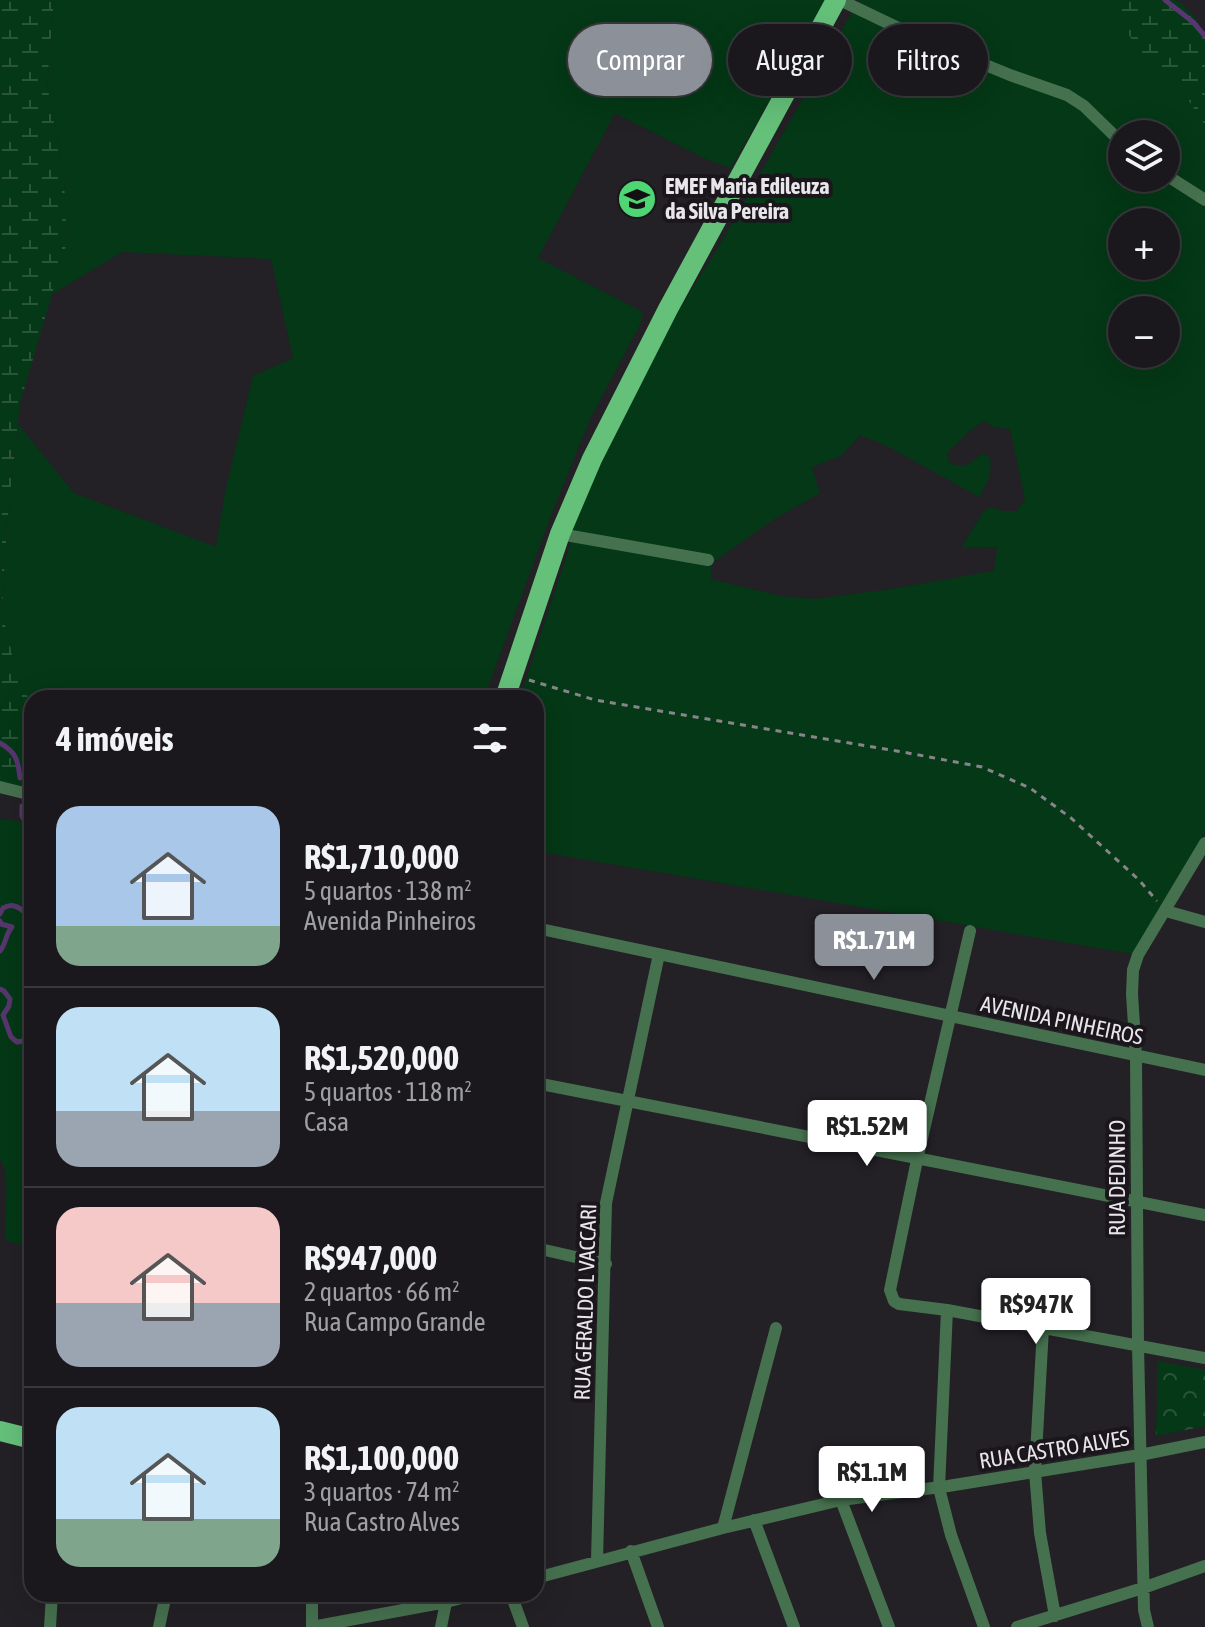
<!DOCTYPE html>
<html lang="pt">
<meta charset="utf-8">
<style>
body{margin:0;font-family:"Asap Condensed",sans-serif;background:#232125;color:#f1f3f6;height:100vh;display:flex;flex-direction:column;font-size:30px;white-space:nowrap}
*{box-sizing:border-box;margin:0}
p{font-size:26px;color:#9fa0a3}
.icon{flex:none;width:44px;height:44px;fill:none;stroke:currentColor;stroke-width:2;stroke-linecap:round;stroke-linejoin:round}
.map{position:relative;flex:1;overflow:hidden}
.panel{position:absolute;left:24px;top:690px;width:520px;height:912px;display:flex;flex-direction:column;background:#1a181c;border-radius:24px;box-shadow:0 8px 32px #0002,0 0 0 2px #38373b}
.panel>*{flex:none}
.hud{position:absolute;left:568px;top:24px;width:516px;height:72px;display:flex;gap:16px}
.controls{position:absolute;left:1108px;top:120px;display:grid;gap:16px}
.controls a{display:grid;place-items:center;width:72px;height:72px;border-radius:50%;background:#1a181c;box-shadow:0 8px 32px #0002,0 0 0 2px #38373b;font-size:40px}
.price{position:absolute;translate:-50% -68px;padding:0 18px;border-radius:8px;background:#fff;color:#222;font-size:26px;line-height:52px;filter:drop-shadow(0 2px 4px #0008)}
.price::after{content:'';position:absolute;left:50%;top:48px;width:24px;height:18px;margin-left:-12px;background:inherit;clip-path:polygon(0 0,100% 0,50% 100%)}
.price.on{background:#8c9099;color:#fff}
ul{padding:0;list-style:none}
li{display:flex;align-items:center;gap:24px;height:200px;padding:0 32px}
li+li{border-top:2px solid #38373b}
li span{display:grid;place-items:center;flex:none;width:224px;height:160px;border-radius:24px;color:#555}
li>.icon{margin-inline-start:auto}
span .icon{width:96px;height:96px;fill:#fffc;stroke-width:1}
li b{font-size:34px}
h2{display:flex;justify-content:space-between;align-items:center;height:96px;padding:0 32px;font-size:34px}
.chip{padding:0 28px;border-radius:36px;background:#1a181c;box-shadow:0 8px 32px #0002,0 0 0 2px #38373b;font-size:28px;line-height:72px}
.chip.on{background:#8c9099;color:#fff}
.map>svg:first-child{display:block}
.green{fill:#043816;fill-rule:evenodd}
.forest{fill:url(#forest-crowns)}
.wetland{fill:url(#wetland-marsh)}
.lines{fill:none;stroke-linecap:round;stroke-linejoin:round}
.stream{stroke:#58366f;stroke-width:5}
.path{stroke:#88858a;stroke-width:3;stroke-dasharray:6 6;stroke-linecap:butt}
.street{stroke:#46714f;stroke-width:12}
.primary{stroke:#65c17a;stroke-width:20}
.labels{text-anchor:middle;stroke-width:8;stroke-linejoin:round;paint-order:stroke}
.poi-label{font-size:22px;font-weight:bold;fill:#e9e6eb;stroke:#1a161c;text-anchor:start}
.street-label{font-size:22px;fill:#e9e6eb;stroke:#1a161c}
</style>
<div class="map">
<svg width="1205" height="1627" viewBox="0 0 1205 1627">
<defs>
<pattern id="forest-crowns" width="20" height="18" patternUnits="userSpaceOnUse" patternTransform="scale(2)"><rect width="20" height="18" fill="#043816"/><path d="M2 6a3 3 0 1 1 6 0M12 15a3 3 0 1 1 6 0" fill="none" stroke="#295538"/></pattern>
<pattern id="wetland-marsh" width="20" height="14" patternUnits="userSpaceOnUse" patternTransform="scale(2)"><rect width="20" height="14" fill="#043816"/><path d="M1 5h8M5 5V1M11 12h8M15 12V8" fill="none" stroke="#295538"/></pattern>
</defs>
<rect width="100%" height="100%" fill="#232026"/>
<!-- green -->
<path class="green" d="M54,0H826L731,168L703,158L615,113L538,258L643,312L641,323L590,419L550,518L484,698H32V705L18,679L2,612L7,525L18,424L74,493L216,547L226,488L253,376L293,358L271,259L122,252L51,295L67,243L64,179L47,84Z
M859,0H1091L1121,23L1145,60L1180,88L1205,125V832L1132,954L536,851V698H520L571,542L568,533L635,380L719,246ZM1122,134H1166V178H1122ZM1122,222H1166V266H1122ZM1122,310H1166V354H1122ZM985,421L993,427L1010,429L1025,499L1017,511H1003L990,507L983,512L961,548L997,547L994,571L884,590L815,599L780,596L711,579L712,563L773,520L820,493L812,467L841,456L860,435L889,447L979,497C988,483 992,474 990,458L984,453L965,466L950,464L947,453L972,429Z
M0,819L32,823V1249L6,1240C3,1218 12,1176 0,1159Z"/>
<!-- forest -->
<path class="forest" d="M1158,1361L1205,1370V1426L1156,1436Z"/>
<!-- wetland -->
<path class="wetland" d="M0,0H54L47,84L64,179L67,243L20,403L7,525L2,612L18,679L32,705V796L0,788Z
M1091,0H1175L1181,3L1195,17L1205,37V125L1180,88L1145,60L1121,23Z"/>
<g class="lines">
<!-- stream -->
<path class="stream" d="M1165,0L1193,22L1205,36
M0,743C16,752 18,760 20,778
M22,806V816L32,833
M0,914L3,908C11,904 16,905 23,911L30,908L32,903
M0,921L1,924L12,927C5,935 7,942 0,951
M0,989L4,991L10,999L9,1006L3,1015L11,1037L17,1042L23,1041L32,1032"/>
<!-- path -->
<path class="path" d="M529,680L595,700L908,753L982,767L1030,788L1071,818L1139,880L1157,901"/>
<!-- street -->
<path class="street" d="M840,0L915,36L1010,75L1067,95L1084,106L1122,143
M1166,175L1205,200
M560,534L708,560
M0,787L32,795
M1166,911L1205,922
M536,928L1205,1070
M970,931L917,1160L890,1290L894,1301L899,1304L947,1310L1205,1358
M536,1083L1205,1215
M536,1248L606,1264
M947,1310L939,1488L951,1535L984,1627
M1043,1328L1035,1472L1040,1533L1055,1616
M841,1500L889,1627
M754,1520L794,1627
M723,1528L776,1328
M631,1551L658,1627
M597,1561L606,1203L659,954
M536,1578L723,1528L841,1500L948,1486L1140,1455L1205,1442
M511,1594L523,1627
M50,1627L52,1594
M159,1627L166,1594
M312,1627L446,1602L478,1594
M312,1627V1594
M441,1627L447,1597
M1017,1627L1143,1588L1205,1566
M1148,1627L1144,1610L1138,1346L1136,1056L1132,994L1133,970L1138,955L1205,843"/>
<!-- primary -->
<path class="primary" d="M505,698L560,534L592,459L668,309L836,0
M0,1431L32,1439"/>
</g>
<!-- icons -->
<defs>
<g id="school-disc" transform="scale(2)"><circle r="9.5" fill="#4ed675" stroke="#1a161c"/><path d="M0-5L7-2L0 1L-7-2ZM-4 1L0 2.5L4 1V4Q0 6-4 4Z" fill="#111"/></g>
</defs>
<g fill-rule="evenodd">
<use href="#school-disc" x="637" y="199"/>
</g>
<g class="labels">
<!-- poi labels -->
<g class="poi-label">
<text x="665" y="194">EMEF Maria Edileuza<tspan x="665" dy="25">da Silva Pereira</tspan></text>
</g>
<!-- street labels -->
<g class="street-label">
<text transform="translate(1062 1020) rotate(12)" y="8">AVENIDA PINHEIROS</text>
<text transform="translate(1117 1178) rotate(-90)" y="8">RUA DEDINHO</text>
<text transform="translate(585 1302) rotate(-88)" y="8">RUA GERALDO L VACCARI</text>
<text transform="translate(1054 1449) rotate(-9)" y="8">RUA CASTRO ALVES</text>
</g>
</g>
</svg>
<div class="controls">
<a><svg class="icon" aria-label="layers" viewBox="0 0 24 24"><path d="M12 4l9 5-9 5-9-5zM3 14l9 5 9-5"/></svg></a>
<a>+</a>
<a>−</a>
</div>
<b class="price on" style="left:874px;top:982px">R$1.71M</b>
<b class="price" style="left:867px;top:1168px">R$1.52M</b>
<b class="price" style="left:1036px;top:1346px">R$947K</b>
<b class="price" style="left:872px;top:1514px">R$1.1M</b>
<div class="hud">
<a class="chip on">Comprar</a>
<a class="chip">Alugar</a>
<a class="chip">Filtros</a>
</div>
<section class="panel">
<h2>4 imóveis<svg class="icon" aria-label="filters" viewBox="0 0 24 24"><path d="M4 7h16M4 17h16"/><circle cx="9" cy="7" r="2"/><circle cx="15" cy="17" r="2"/></svg></h2>
<ul>
<li><span style="background:linear-gradient(#a9c7e8 75%,#7fa58c 0)"><svg class="icon" aria-label="home" viewBox="0 0 24 24"><path d="M3 11l9-7 9 7M6 9v11h12V9"/></svg></span><div><b>R$1,710,000</b><p>5 quartos · 138 m²</p><p>Avenida Pinheiros</p></div></li>
<li><span style="background:linear-gradient(#bfe0f5 65%,#9aa5b1 0)"><svg class="icon" aria-label="home" viewBox="0 0 24 24"><path d="M3 11l9-7 9 7M6 9v11h12V9"/></svg></span><div><b>R$1,520,000</b><p>5 quartos · 118 m²</p><p>Casa</p></div></li>
<li><span style="background:linear-gradient(#f6c9c9 60%,#9aa5b1 0)"><svg class="icon" aria-label="home" viewBox="0 0 24 24"><path d="M3 11l9-7 9 7M6 9v11h12V9"/></svg></span><div><b>R$947,000</b><p>2 quartos · 66 m²</p><p>Rua Campo Grande</p></div></li>
<li><span style="background:linear-gradient(#bfe0f5 70%,#7fa58c 0)"><svg class="icon" aria-label="home" viewBox="0 0 24 24"><path d="M3 11l9-7 9 7M6 9v11h12V9"/></svg></span><div><b>R$1,100,000</b><p>3 quartos · 74 m²</p><p>Rua Castro Alves</p></div></li>
</ul>
</section>
</div>
